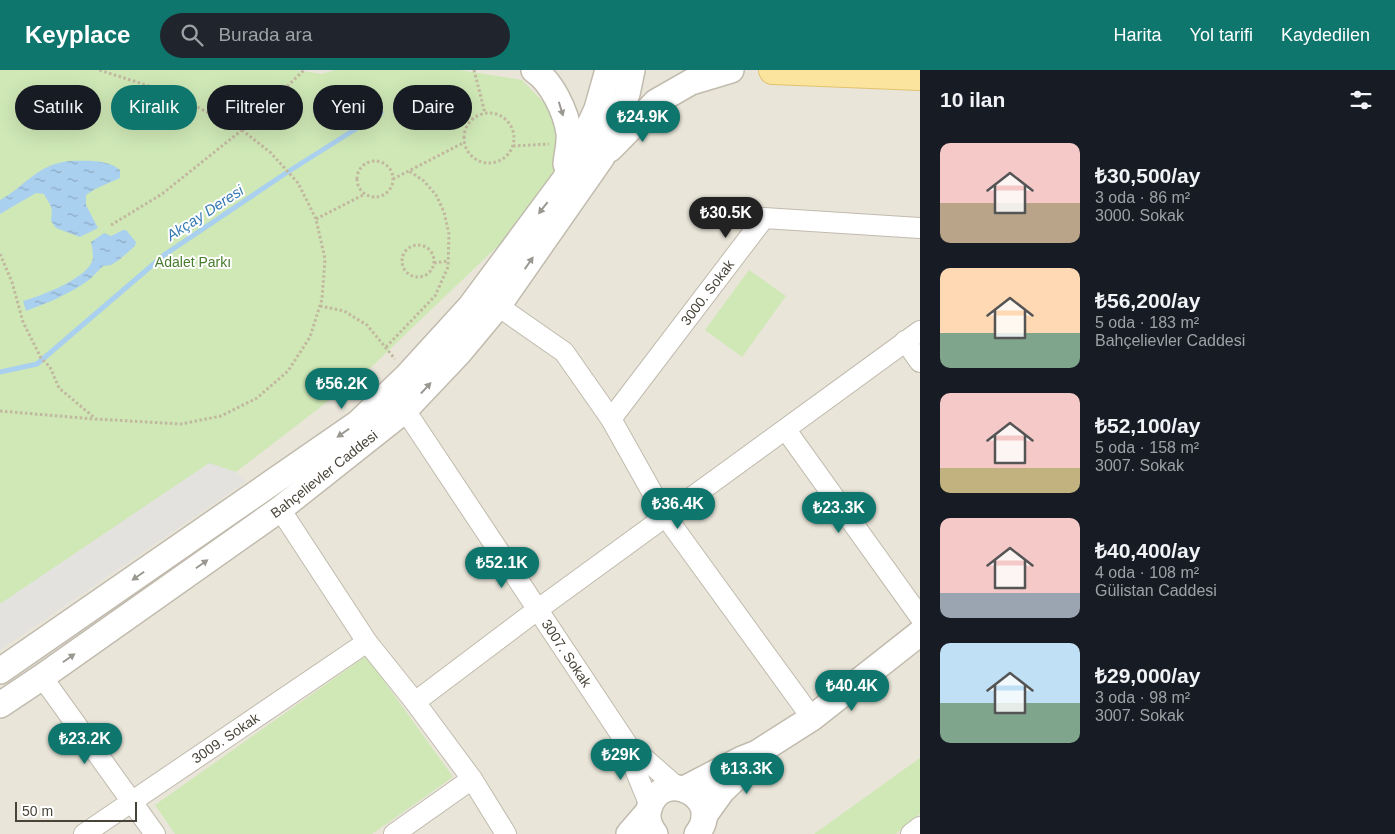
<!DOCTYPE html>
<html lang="tr">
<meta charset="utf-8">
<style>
body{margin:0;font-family:Arial,sans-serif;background:#20242c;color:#f1f3f6;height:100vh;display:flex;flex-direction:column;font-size:19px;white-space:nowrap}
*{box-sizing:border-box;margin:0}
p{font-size:16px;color:#9ea1a6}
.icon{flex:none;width:28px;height:28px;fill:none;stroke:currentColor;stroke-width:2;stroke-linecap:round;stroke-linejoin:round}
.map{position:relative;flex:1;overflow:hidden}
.sheet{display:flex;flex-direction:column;background:#171b24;width:475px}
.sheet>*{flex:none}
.guide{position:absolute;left:15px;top:15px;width:475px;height:45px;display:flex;gap:10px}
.scale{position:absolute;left:15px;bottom:12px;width:122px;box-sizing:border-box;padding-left:5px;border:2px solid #494439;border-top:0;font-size:14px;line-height:18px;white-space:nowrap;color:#494439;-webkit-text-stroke:4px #fff;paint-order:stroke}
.price{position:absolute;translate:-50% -42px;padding:0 11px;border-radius:18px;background:#0f766e;color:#fff;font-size:16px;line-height:32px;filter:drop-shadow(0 1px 2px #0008)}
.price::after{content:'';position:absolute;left:50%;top:30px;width:15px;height:11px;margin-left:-8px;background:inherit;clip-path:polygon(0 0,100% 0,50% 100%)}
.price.on{background:#222;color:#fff}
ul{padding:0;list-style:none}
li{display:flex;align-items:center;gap:15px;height:125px;padding:0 20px}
li span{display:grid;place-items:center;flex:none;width:140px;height:100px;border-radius:10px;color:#555}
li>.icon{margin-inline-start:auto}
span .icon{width:60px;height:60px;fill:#fffc;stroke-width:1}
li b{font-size:21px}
h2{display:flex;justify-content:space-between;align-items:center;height:60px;padding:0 20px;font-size:21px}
.chip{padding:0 18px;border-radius:22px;background:#171b24;box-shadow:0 5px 20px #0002;font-size:18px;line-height:45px}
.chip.on{background:#0f766e;color:#fff}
header{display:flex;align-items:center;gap:30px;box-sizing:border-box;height:70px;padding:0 25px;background:#0f766e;color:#fff}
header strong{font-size:24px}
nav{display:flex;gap:28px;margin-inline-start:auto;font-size:18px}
.search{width:350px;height:45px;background:#20242c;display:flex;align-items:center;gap:12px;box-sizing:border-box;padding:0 18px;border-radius:28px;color:#9ea1a6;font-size:19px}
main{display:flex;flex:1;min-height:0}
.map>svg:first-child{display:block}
.residential{fill:#e9e5d9}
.green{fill:#cfe8b6}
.parking{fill:#e4e2df}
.water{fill:url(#water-ripples)}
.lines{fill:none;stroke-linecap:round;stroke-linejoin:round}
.stream{stroke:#aad0ef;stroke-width:5}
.minor-casing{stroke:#c1bbae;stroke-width:22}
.tertiary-casing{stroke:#c1bbae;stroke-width:28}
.primary-casing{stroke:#e1c36d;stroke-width:30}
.path{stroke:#c2b79f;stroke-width:3;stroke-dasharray:2.5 2.5;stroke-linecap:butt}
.minor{stroke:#fff;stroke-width:20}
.tertiary{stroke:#fff;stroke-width:25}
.primary{stroke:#fbe49e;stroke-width:28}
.oneway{fill:#9b9892}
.labels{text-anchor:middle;stroke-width:4;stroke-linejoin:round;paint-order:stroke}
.park-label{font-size:14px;fill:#477b2d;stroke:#fff}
.street-label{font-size:14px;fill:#494439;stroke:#fff}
.water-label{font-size:15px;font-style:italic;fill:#3479b3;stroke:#fff}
</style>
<header>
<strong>Keyplace</strong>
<div class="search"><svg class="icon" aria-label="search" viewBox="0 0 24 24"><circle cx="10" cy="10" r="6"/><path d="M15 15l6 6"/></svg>Burada ara</div>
<nav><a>Harita</a><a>Yol tarifi</a><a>Kaydedilen</a></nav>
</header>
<main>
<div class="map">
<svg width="920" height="764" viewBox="0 0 920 764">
<defs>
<pattern id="water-ripples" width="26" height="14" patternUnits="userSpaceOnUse" patternTransform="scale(1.25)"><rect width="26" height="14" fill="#aad0ef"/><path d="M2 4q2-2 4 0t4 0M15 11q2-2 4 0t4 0" fill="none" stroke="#8caac3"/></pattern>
</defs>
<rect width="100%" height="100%" fill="#f5f2eb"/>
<!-- residential -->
<path class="residential" d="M0,0H920V764H0Z"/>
<!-- green -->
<path class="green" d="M0,0H295L322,4L334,0H459L522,10L551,40L559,68L557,101L524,151L366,302L236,402L209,394L0,534Z
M749,200L786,226L742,287L705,260Z
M366,586L453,707L372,764H175L155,735Z
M920,688V744L896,764H814Z"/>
<!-- parking -->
<path class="parking" d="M209,393L236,402L245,412L0,580V534Z"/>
<!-- water -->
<path class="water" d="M69,91C86,91 107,89 120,100V108L95,119L86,125V135L98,158L80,167L56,158L51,151C53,134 51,138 44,124L36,123L0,144V130C27,115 36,95 69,91Z
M123,160H126L136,172L135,176L119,190L111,195L103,196L89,210L77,218L54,230L26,241L23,231C40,226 90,208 93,188C93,183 92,176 91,172L104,163L111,166Z"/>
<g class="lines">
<!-- stream -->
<path class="stream" d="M0,302L37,294L164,185L286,103L381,43"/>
<!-- minor casing -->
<g class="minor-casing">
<g id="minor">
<path d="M498,236L564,282L611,349L666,447L812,648"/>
<path d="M905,271L920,292"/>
<path id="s1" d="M405,340L629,677L630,687L650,736"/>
<path id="s2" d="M611,349L764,148L920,158"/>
<path d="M786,360L920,547"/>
<path d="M280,439L367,572L415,632L472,709L506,764"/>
<path d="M42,607L155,764"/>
<path d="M415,632L537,540L920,261"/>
<path d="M629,677L637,682L678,718"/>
<path id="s3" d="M84,764L367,572"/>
<path d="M394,764L472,709"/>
<path d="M911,764L920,757"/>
</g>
</g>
<!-- tertiary casing -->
<g class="tertiary-casing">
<g id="tertiary">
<path d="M534,0C552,12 566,42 569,63C570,73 567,84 566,94"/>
<path d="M610,79L656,32L691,12L731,0"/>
<path d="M0,601L358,353L408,305L470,237L565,109L597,39L608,0"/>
<path id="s4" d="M0,635L42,607L280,439L405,340L458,284L498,236L602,87L627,24L632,0"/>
<path d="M684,719L742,689L757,683L812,648L920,563"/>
<path d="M704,746L722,721L749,695"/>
<path d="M629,764L648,742"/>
<path d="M655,764C649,756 646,748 649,739C660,696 726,726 697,764"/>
</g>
</g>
<!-- primary casing -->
<g class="primary-casing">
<path id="primary" d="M773,0L920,6"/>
</g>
<!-- path -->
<path class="path" d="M474,0L485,43
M464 68a25 25 0 1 1 50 0a25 25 0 1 1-50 0Z
M513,76L549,74
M357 109a18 18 0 1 1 36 0a18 18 0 1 1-36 0Z
M393,109L465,72
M316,149L365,124
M111,155L162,124L242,60L304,0
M402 191a16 16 0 1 1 32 0a16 16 0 1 1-32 0Z
M0,184L12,212L23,252L41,288L50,297L59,318L96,349L181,354L221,346L257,328L288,301L310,267L322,229L325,189L316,149L298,113L271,83L242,60L168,22L99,0
M434,193L448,191
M320,236L344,241L367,255L395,289
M386,277L435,226L448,197L449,164L444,142L436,125L424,111L409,101
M0,341L94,349"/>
<!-- minor -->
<use href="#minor" class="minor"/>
<!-- tertiary -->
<use href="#tertiary" class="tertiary"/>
<!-- primary -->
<use href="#primary" class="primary"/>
</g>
<!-- one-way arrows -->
<defs><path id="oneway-solid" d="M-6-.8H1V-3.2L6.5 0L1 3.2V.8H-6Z" transform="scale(1.25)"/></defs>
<g class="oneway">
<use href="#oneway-solid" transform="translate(561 39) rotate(73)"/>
<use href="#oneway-solid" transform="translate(543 138) rotate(128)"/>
<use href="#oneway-solid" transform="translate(529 193) rotate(-55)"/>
<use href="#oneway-solid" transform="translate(426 318) rotate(-47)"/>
<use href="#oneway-solid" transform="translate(343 363) rotate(145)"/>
<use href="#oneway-solid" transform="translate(202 494) rotate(-35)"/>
<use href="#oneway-solid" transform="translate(138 506) rotate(145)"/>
<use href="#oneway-solid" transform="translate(69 588) rotate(-35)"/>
</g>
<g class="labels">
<!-- park labels -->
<g class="park-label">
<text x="193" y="197">Adalet Parkı</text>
</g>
<!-- street labels -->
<g class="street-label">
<text dy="5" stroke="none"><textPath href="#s2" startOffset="159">3000. Sokak</textPath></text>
<text dy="5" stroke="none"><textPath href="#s4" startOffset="398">Bahçelievler Caddesi</textPath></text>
<text dy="5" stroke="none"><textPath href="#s1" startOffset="292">3007. Sokak</textPath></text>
<text dy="5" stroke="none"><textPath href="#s3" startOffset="171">3009. Sokak</textPath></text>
</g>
<!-- water labels -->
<g class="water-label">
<text transform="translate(205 143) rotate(-33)" y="5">Akçay Deresi</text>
</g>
</g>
</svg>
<div class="scale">50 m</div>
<b class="price" style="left:643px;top:73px">₺24.9K</b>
<b class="price on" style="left:726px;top:169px">₺30.5K</b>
<b class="price" style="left:342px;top:340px">₺56.2K</b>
<b class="price" style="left:678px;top:460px">₺36.4K</b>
<b class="price" style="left:839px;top:464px">₺23.3K</b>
<b class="price" style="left:502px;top:519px">₺52.1K</b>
<b class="price" style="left:852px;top:642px">₺40.4K</b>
<b class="price" style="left:85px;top:695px">₺23.2K</b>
<b class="price" style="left:621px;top:711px">₺29K</b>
<b class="price" style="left:747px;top:725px">₺13.3K</b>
<div class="guide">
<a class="chip">Satılık</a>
<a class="chip on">Kiralık</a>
<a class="chip">Filtreler</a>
<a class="chip">Yeni</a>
<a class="chip">Daire</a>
</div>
</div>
<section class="sheet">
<h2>10 ilan<svg class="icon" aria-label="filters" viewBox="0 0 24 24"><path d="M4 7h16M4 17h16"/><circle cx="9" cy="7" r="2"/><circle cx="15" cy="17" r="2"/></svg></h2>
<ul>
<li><span style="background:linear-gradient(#f6c9c9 60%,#b9a48a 0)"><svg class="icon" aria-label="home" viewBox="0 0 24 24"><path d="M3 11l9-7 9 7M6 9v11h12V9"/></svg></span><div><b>₺30,500/ay</b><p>3 oda · 86 m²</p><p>3000. Sokak</p></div></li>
<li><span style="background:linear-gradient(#ffd9b3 65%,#7fa58c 0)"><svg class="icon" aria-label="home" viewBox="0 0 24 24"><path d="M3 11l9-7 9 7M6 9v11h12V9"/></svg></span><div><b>₺56,200/ay</b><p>5 oda · 183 m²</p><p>Bahçelievler Caddesi</p></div></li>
<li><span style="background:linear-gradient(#f6c9c9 75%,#c2b280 0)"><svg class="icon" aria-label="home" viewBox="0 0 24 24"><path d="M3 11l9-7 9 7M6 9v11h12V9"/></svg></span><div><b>₺52,100/ay</b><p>5 oda · 158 m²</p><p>3007. Sokak</p></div></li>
<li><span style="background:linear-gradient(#f6c9c9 75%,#9aa5b1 0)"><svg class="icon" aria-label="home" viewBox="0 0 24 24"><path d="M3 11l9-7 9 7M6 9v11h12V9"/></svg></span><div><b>₺40,400/ay</b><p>4 oda · 108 m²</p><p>Gülistan Caddesi</p></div></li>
<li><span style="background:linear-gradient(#bfe0f5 60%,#7fa58c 0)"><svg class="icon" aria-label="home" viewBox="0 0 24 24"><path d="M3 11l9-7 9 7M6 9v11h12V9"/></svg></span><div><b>₺29,000/ay</b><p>3 oda · 98 m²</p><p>3007. Sokak</p></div></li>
</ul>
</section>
</main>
